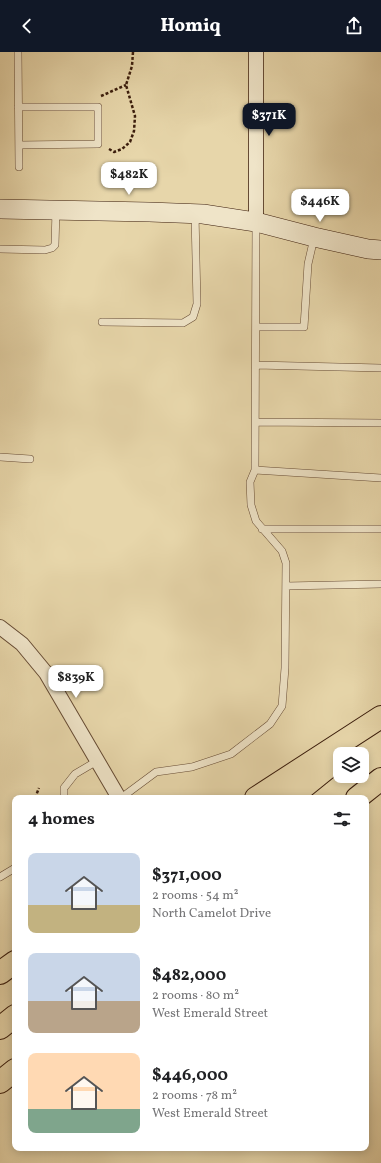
<!DOCTYPE html>
<meta charset="utf-8">
<style>
body{margin:0;font-family:Vollkorn,serif;background:#f6f6f6;color:#202124;height:100vh;display:flex;flex-direction:column;font-size:15px;white-space:nowrap}
*{box-sizing:border-box;margin:0}
p{font-size:13px;color:#757577}
.icon{flex:none;width:22px;height:22px;fill:none;stroke:currentColor;stroke-width:2;stroke-linecap:round;stroke-linejoin:round}
.map{position:relative;flex:1;overflow:hidden}
.drawer{position:absolute;left:12px;top:743px;width:357px;height:356px;display:flex;flex-direction:column;background:#fff;border-radius:8px;box-shadow:0 2px 10px #0003}
.drawer>*{flex:none}
.controls{position:absolute;left:333px;top:695px;display:grid;gap:8px}
.controls a{display:grid;place-items:center;width:36px;height:36px;border-radius:8px;background:#fff;box-shadow:0 2px 10px #0003;font-size:20px}
.price{position:absolute;translate:-50% -34px;padding:0 9px;border-radius:8px;background:#fff;color:#222;font-size:13px;line-height:26px;filter:drop-shadow(0 1px 2px #0008)}
.price::after{content:'';position:absolute;left:50%;top:24px;width:12px;height:9px;margin-left:-6px;background:inherit;clip-path:polygon(0 0,100% 0,50% 100%)}
.price.active{background:#111827;color:#fff}
ul{padding:0;list-style:none}
li{display:flex;align-items:center;gap:12px;height:100px;padding:0 16px}
li span{display:grid;place-items:center;flex:none;width:112px;height:80px;border-radius:8px;color:#555}
li>.icon{margin-inline-start:auto}
span .icon{width:48px;height:48px;fill:#fffc;stroke-width:1}
li b{font-size:17px}
h2{display:flex;justify-content:space-between;align-items:center;height:48px;padding:0 16px;font-size:17px}
header{display:flex;justify-content:space-between;align-items:center;height:52px;padding:0 16px;background:#111827;color:#fff;font-size:18px;font-weight:800}
.map>svg:first-child{display:block}
.lines{fill:none;stroke-linecap:round;stroke-linejoin:round}
.lane-casing{stroke:#664b34;stroke-width:8}
.street-casing{stroke:#664b34;stroke-width:16}
.secondary-casing{stroke:#3b1d0c;stroke-width:20}
.highway-casing{stroke:#3b1d0c;stroke-width:24}
.path{stroke:#3b1d0c;stroke-width:2.5;stroke-dasharray:3 2;stroke-linecap:butt}
.lane{stroke:#efe4c8;stroke-width:7}
.street{stroke:#efe4c8;stroke-width:14}
.secondary{stroke:#efe4c8;stroke-width:19}
.highway{stroke:#e7d6aa;stroke-width:22}
</style>
<header><svg class="icon" aria-label="back" viewBox="0 0 24 24"><path d="M15 5l-7 7 7 7"/></svg>Homiq<svg class="icon" aria-label="share" viewBox="0 0 24 24"><path d="M12 15V3M7 8l5-5 5 5M5 13v7h14v-7"/></svg></header>
<div class="map">
<svg width="381" height="1111" viewBox="0 0 381 1111">
<rect width="100%" height="100%" fill="#e7d6aa"/>
<filter id="stains"><feTurbulence type="fractalNoise" baseFrequency=".005" numOctaves="4"/><feColorMatrix values="0 0 0 0 .2 0 0 0 0 .09 0 0 0 0 .02 0 0 0 .5 -.17"/></filter>
<radialGradient id="worn" r=".72"><stop offset=".6" stop-color="#630" stop-opacity="0"/><stop offset="1" stop-color="#630" stop-opacity=".3"/></radialGradient>
<g class="lines">
<!-- lane casing -->
<g class="lane-casing">
<path id="lane" d="M18,0L19,115
M18,55H98V92L19,93
M0,197L45,198L52,196L55,193L56,158
M102,270L183,271L193,265L197,252L195,162
M256,275H304L308,212L314,186
M256,313L381,316
M256,370L381,371
M0,405L30,407
M255,418L381,426
M262,477H381
M286,534L381,532
M64,746V736L75,722L97,709
M121,746L156,720L192,715L231,702L270,672L282,654L285,616L286,511L282,499L256,469L251,453L250,430L255,418L256,170
M0,825L15,816"/>
</g>
<!-- street casing -->
<g class="street-casing">
<path id="street" d="M256,170V0
M0,575L22,592L46,621L119,746"/>
</g>
<!-- secondary casing -->
<g class="secondary-casing">
<path id="secondary" d="M0,157L149,160L203,162L256,170L314,185L368,197L381,198"/>
</g>
<!-- highway casing -->
<g class="highway-casing">
<path id="highway" d="M256,746L381,665
M290,746L337,708
M357,746L381,727
M0,921L15,910
M0,976L15,964
M0,1030L15,1018"/>
</g>
<!-- path -->
<path class="path" d="M101,44L126,33
M109,97L114,100L122,97L130,90L134,79L135,64L126,33L132,14L133,0
M35,746L39,736"/>
<!-- lane -->
<use href="#lane" class="lane"/>
<!-- street -->
<use href="#street" class="street"/>
<!-- secondary -->
<use href="#secondary" class="secondary"/>
<!-- highway -->
<use href="#highway" class="highway"/>
</g>
<rect width="100%" height="100%" filter="url(#stains)"/>
<rect width="100%" height="100%" fill="url(#worn)"/>
</svg>
<div class="controls">
<a><svg class="icon" aria-label="layers" viewBox="0 0 24 24"><path d="M12 4l9 5-9 5-9-5zM3 14l9 5 9-5"/></svg></a>
</div>
<b class="price active" style="left:269px;top:85px">$371K</b>
<b class="price" style="left:129px;top:144px">$482K</b>
<b class="price" style="left:320px;top:171px">$446K</b>
<b class="price" style="left:76px;top:647px">$839K</b>
<section class="drawer">
<h2>4 homes<svg class="icon" aria-label="filters" viewBox="0 0 24 24"><path d="M4 7h16M4 17h16"/><circle cx="9" cy="7" r="2"/><circle cx="15" cy="17" r="2"/></svg></h2>
<ul>
<li><span style="background:linear-gradient(#c9d6e8 65%,#c2b280 0)"><svg class="icon" aria-label="home" viewBox="0 0 24 24"><path d="M3 11l9-7 9 7M6 9v11h12V9"/></svg></span><div><b>$371,000</b><p>2 rooms · 54 m²</p><p>North Camelot Drive</p></div></li>
<li><span style="background:linear-gradient(#c9d6e8 60%,#b9a48a 0)"><svg class="icon" aria-label="home" viewBox="0 0 24 24"><path d="M3 11l9-7 9 7M6 9v11h12V9"/></svg></span><div><b>$482,000</b><p>2 rooms · 80 m²</p><p>West Emerald Street</p></div></li>
<li><span style="background:linear-gradient(#ffd9b3 70%,#7fa58c 0)"><svg class="icon" aria-label="home" viewBox="0 0 24 24"><path d="M3 11l9-7 9 7M6 9v11h12V9"/></svg></span><div><b>$446,000</b><p>2 rooms · 78 m²</p><p>West Emerald Street</p></div></li>
</ul>
</section>
</div>
